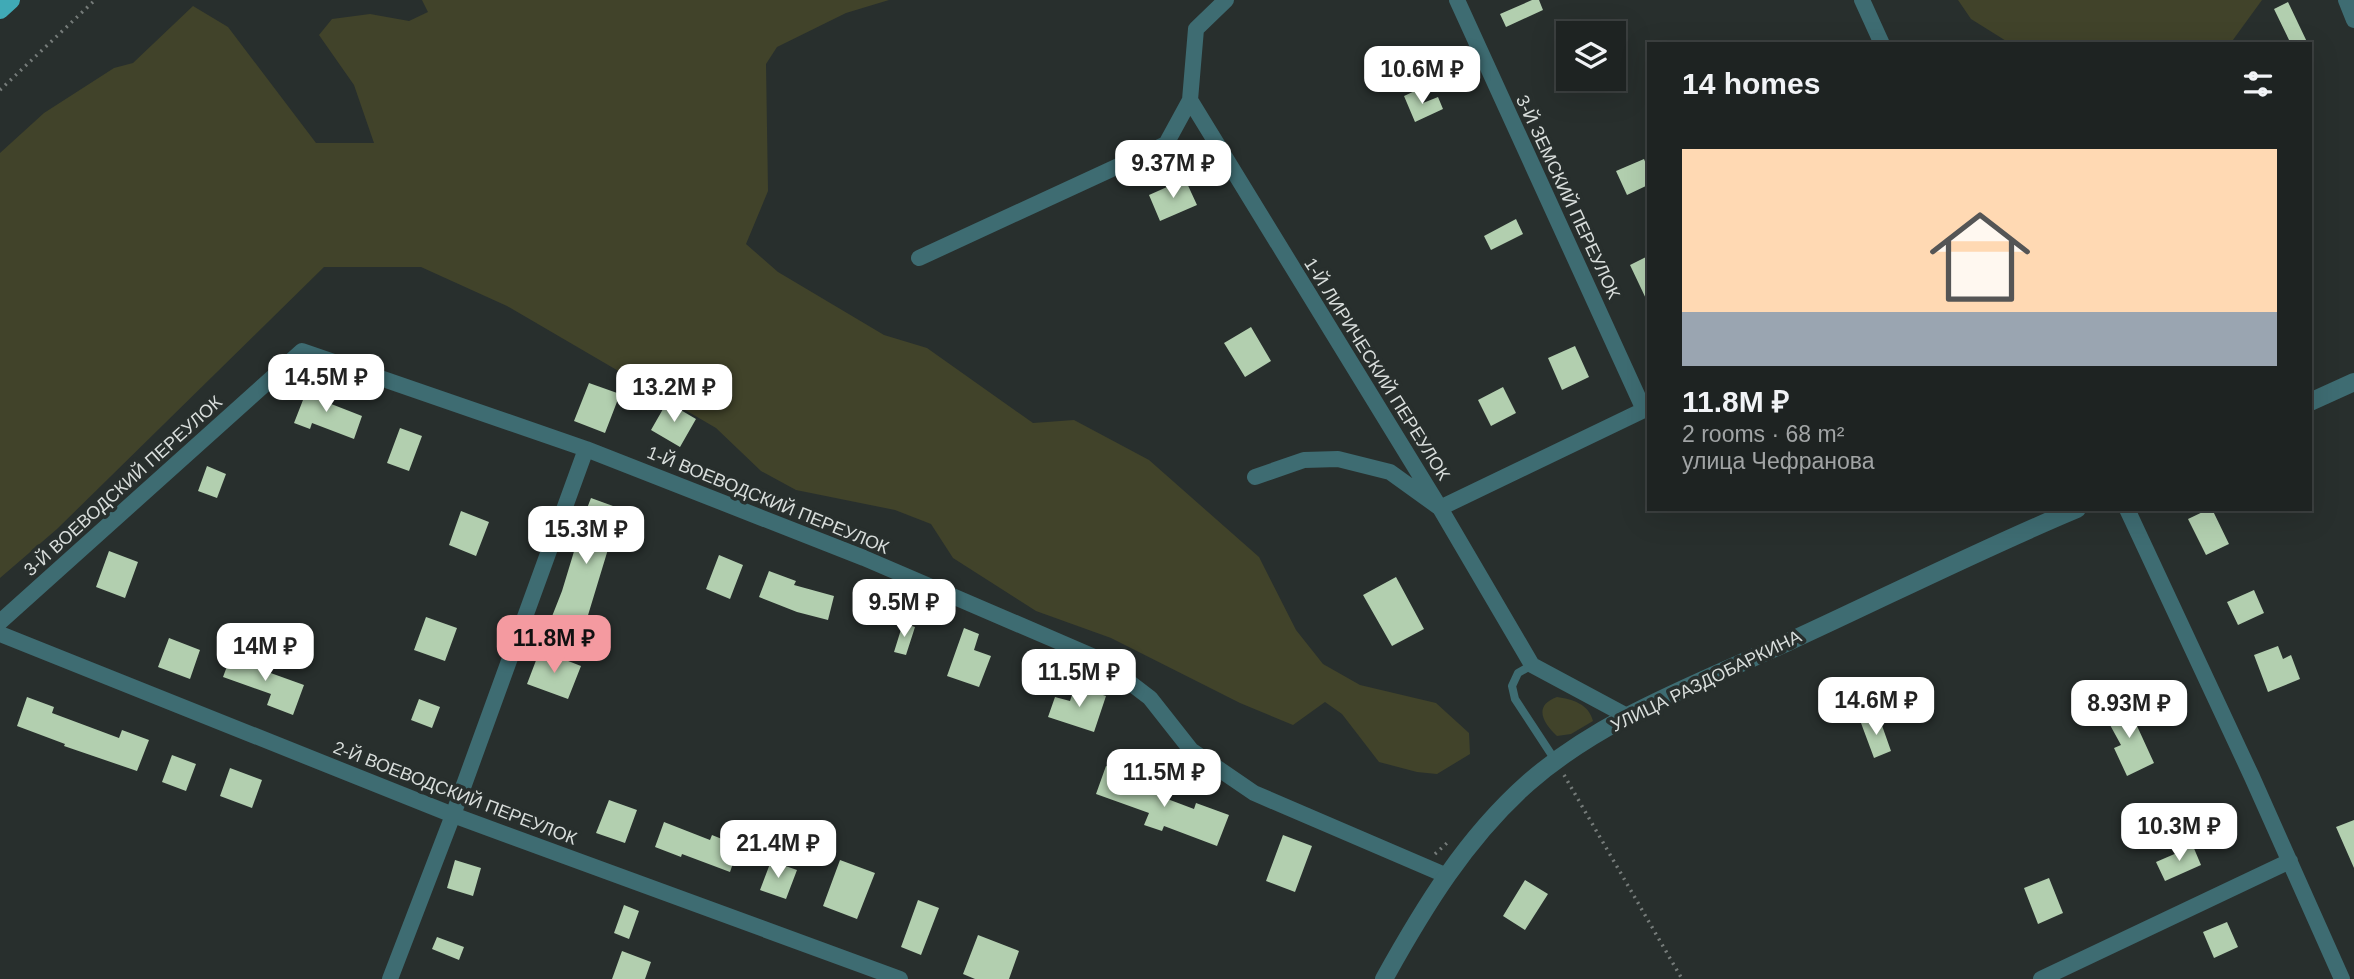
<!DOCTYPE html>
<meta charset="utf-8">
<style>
body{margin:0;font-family:Helvetica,sans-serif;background:#262b2a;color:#f1f3f6;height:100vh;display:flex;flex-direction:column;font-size:26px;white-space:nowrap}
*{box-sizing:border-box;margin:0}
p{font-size:23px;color:#a1a4a5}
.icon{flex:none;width:38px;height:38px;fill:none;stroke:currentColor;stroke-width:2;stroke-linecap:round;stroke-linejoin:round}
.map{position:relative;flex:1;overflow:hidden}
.panel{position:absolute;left:1647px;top:42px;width:665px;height:469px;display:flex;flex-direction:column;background:#1e2322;border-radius:0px;box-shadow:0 7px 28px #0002,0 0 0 2px #3c4040}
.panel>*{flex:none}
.fabs{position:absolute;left:1556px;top:21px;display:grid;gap:14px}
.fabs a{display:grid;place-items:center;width:70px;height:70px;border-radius:0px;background:#1e2322;box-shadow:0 7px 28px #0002,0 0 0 2px #3c4040;font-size:35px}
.price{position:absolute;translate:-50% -60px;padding:0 16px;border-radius:14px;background:#fff;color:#222;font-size:23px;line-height:46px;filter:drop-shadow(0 2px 4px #0008)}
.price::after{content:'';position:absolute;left:50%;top:42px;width:21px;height:16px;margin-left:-10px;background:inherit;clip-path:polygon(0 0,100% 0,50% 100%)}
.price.selected{background:#f49aa0;color:#111}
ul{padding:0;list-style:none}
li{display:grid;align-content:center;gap:14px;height:371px;padding:0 35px}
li+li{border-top:2px solid #3c4040}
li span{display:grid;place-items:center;height:217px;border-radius:0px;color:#555}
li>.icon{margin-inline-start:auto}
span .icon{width:126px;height:126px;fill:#fffc;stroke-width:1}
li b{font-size:30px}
h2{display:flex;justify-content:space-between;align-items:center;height:84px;padding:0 35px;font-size:30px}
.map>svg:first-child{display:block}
.green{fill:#41432a}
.building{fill:#b2cfaf}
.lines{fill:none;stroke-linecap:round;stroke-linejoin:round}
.path{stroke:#767c7a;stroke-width:3.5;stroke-dasharray:2 5;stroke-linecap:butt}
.service{stroke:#3e6c72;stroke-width:8}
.minor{stroke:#3e6c72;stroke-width:16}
.tertiary{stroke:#3e6c72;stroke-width:18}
.primary{stroke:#40aab6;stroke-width:18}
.labels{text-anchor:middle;stroke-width:7;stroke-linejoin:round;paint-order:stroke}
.street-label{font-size:18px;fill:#d8dddb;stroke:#282f2d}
</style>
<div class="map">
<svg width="2354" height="979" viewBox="0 0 2354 979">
<rect width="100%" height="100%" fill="#282f2d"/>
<!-- green -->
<path class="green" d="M422,0H889L846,13L777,47L766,64L768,191L746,244L778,272L884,335L927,348L1033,423L1074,420L1149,460L1259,557L1296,630L1323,664L1360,685L1436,703L1469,733L1470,754L1437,774L1417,772L1379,762L1342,714L1325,702L1293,725L1240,703L1111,638L1036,611L953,558L931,524L895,510L796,490L761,471L716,428L507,306L421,267H324L57,529L0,578V153L44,113L114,68L133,63L193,6L228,27L316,143H374L354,85L319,35L332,19L370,14L409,21L428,12Z
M1958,0H2262L2230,44H2011L1971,19Z
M1557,697C1572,699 1589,704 1593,721L1571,734L1557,736C1544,724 1532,706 1557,697Z"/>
<!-- building -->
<path class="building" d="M1532,0H1539L1543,10L1506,27L1500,14Z
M2288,2L2308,44H2291L2274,9Z
M1417,90L1423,103L1438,97L1443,109L1415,122L1404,96Z
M1644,159L1648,169V185L1627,195L1616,171Z
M1185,179L1197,205L1160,221L1149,195Z
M1516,219L1523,234L1491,250L1484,236Z
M1648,256V303L1630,265Z
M1251,327L1271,361L1245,377L1224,343Z
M1575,346L1589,377L1562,390L1548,358Z
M310,382L326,387L321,400L362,416L354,439L312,423L310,429L294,423Z
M589,383L620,394L605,433L574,421Z
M1503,387L1516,413L1491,426L1478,400Z
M667,402L696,419L680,447L651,430Z
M400,428L422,436L409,471L387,463Z
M207,466L226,474L217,498L198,491Z
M591,498L624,510L611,546H609L582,635L549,624L562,591L579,535L577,534Z
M2209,509H2212L2229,544L2206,555L2188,519Z
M461,511L489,522L476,556L449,545Z
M109,551L138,562L125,598L96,587Z
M719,555L743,565L730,599L706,589Z
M769,571L796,581L794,585L834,596L828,620L797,612L759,597Z
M1396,577L1424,629L1392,646L1363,595Z
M2254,590L2264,613L2238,625L2227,602Z
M426,617L457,628L445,661L414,650Z
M903,623L915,627L906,655L894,652Z
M964,628L979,634L974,650L991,656L979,687L947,676Z
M169,638L200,650L190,679L158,667Z
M2278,646L2283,659L2291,655L2300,679L2268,692L2254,655Z
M540,650L581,666L568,699L527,684Z
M232,653L256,662L254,667L304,685L293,715L267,705L271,694L223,677Z
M1075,686L1106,696L1094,732L1048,717L1055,697L1070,701Z
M27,697L54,707L52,713L119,738L122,730L149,740L137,771L64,746L65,744L17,726Z
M419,699L440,707L432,728L411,720Z
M2128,701L2135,714L2132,715L2154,763L2127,776L2114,748L2121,745L2104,714Z
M1879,717L1891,751L1874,758L1861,723Z
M172,755L196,764L186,791L162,782Z
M1106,766L1136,778L1133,786L1194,809L1196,803L1229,815L1217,846L1164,826L1162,831L1144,825L1149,813L1096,794Z
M230,768L262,780L252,808L220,796Z
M609,800L637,810L625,843L596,833Z
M2354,820V868L2336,827Z
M664,822L710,840L712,835L739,846L730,872L682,854L681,857L655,847Z
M1283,835L1312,846L1295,892L1266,881Z
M2193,846L2201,865L2165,881L2156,862Z
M455,860L481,868L473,896L447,888Z
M840,860L875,873L857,919L823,906Z
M771,861L797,870L786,899L760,890Z
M2049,878L2063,913L2038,924L2024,888Z
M1525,880L1548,894L1525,930L1503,916Z
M918,900L939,908L921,955L901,947Z
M624,905L639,911L629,939L614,933Z
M2227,922L2238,947L2214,958L2203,932Z
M978,935L1019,951L1009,979H975L963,974Z
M437,937L464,947L459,960L432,949Z
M622,951L651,962L645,979H612Z"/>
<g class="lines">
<!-- path -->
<path class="path" d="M0,90L95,0
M1564,775L1682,979
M1435,854L1447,843"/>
<!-- service -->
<path class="service" d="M1532,665L1518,673L1512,686L1515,699L1555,760"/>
<!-- minor -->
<path class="minor" d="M1226,0L1196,29L1190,100L1440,508L1532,665L1627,716
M1457,0L1644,410
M1862,0L1882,44
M2346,0L2354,20
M919,258L1166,144L1190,100
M1255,477L1304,460L1338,459L1390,472L1440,508L1648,408
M2127,509L2252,777L2342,979
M0,622L302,351L586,449L864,558L1099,659L1150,698L1191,750L1254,793L1445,875
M0,634L453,815L900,979
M390,979L453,815L586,449
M2041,979L2290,861"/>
<!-- tertiary -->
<path class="tertiary" d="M2310,402L2354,382
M1384,979C1424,907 1466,838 1528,783C1602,718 1699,683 1788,642C1884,598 1979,550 2077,509"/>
<!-- primary -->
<path class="primary" d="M0,10L11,0"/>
</g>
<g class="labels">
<!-- street labels -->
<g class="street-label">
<text transform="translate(1568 197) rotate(65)" y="6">3-Й ЗЕМСКИЙ ПЕРЕУЛОК</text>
<text transform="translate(1377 369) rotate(58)" y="6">1-Й ЛИРИЧЕСКИЙ ПЕРЕУЛОК</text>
<text transform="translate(123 486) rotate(-42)" y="6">3-Й ВОЕВОДСКИЙ ПЕРЕУЛОК</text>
<text transform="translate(768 500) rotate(22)" y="6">1-Й ВОЕВОДСКИЙ ПЕРЕУЛОК</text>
<text transform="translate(1706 681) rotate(-26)" y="6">УЛИЦА РАЗДОБАРКИНА</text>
<text transform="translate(455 793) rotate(21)" y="6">2-Й ВОЕВОДСКИЙ ПЕРЕУЛОК</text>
</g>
</g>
</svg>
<div class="fabs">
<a><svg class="icon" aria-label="layers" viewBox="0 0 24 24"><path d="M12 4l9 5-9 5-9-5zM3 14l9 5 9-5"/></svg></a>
</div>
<b class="price" style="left:1422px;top:106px">10.6M ₽</b>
<b class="price" style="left:1173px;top:200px">9.37M ₽</b>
<b class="price" style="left:326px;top:414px">14.5M ₽</b>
<b class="price" style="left:674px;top:424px">13.2M ₽</b>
<b class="price" style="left:586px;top:566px">15.3M ₽</b>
<b class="price" style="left:904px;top:639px">9.5M ₽</b>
<b class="price selected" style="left:554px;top:675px">11.8M ₽</b>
<b class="price" style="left:265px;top:683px">14M ₽</b>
<b class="price" style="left:1079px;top:709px">11.5M ₽</b>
<b class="price" style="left:1876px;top:737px">14.6M ₽</b>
<b class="price" style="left:2129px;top:740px">8.93M ₽</b>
<b class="price" style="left:1164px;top:809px">11.5M ₽</b>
<b class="price" style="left:2179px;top:863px">10.3M ₽</b>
<b class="price" style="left:778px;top:880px">21.4M ₽</b>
<section class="panel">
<h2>14 homes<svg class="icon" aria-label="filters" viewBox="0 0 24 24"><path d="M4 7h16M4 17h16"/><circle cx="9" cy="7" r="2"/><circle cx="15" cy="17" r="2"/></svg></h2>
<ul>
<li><span style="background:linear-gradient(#ffd9b3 75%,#9aa5b1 0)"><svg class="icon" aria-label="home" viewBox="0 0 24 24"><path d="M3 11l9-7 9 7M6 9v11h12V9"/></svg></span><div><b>11.8M ₽</b><p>2 rooms · 68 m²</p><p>улица Чефранова</p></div></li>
</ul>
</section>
</div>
